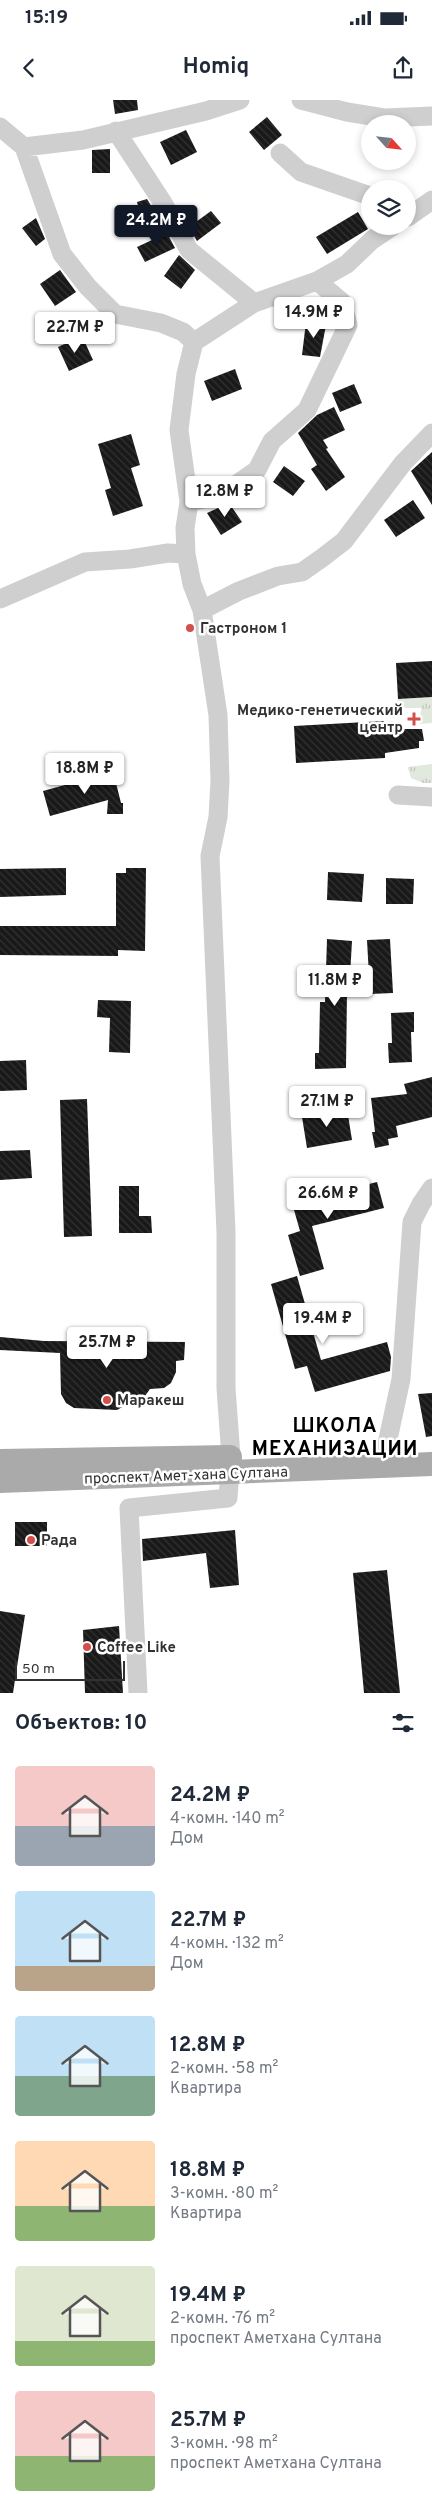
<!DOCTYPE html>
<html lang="ru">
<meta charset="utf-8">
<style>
body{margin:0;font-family:Overpass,sans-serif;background:#f2f2f3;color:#1f2937;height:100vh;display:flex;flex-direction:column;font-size:19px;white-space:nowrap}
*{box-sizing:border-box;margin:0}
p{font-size:16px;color:#747a83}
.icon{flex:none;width:28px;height:28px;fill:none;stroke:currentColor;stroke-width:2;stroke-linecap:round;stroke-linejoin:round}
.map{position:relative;height:1593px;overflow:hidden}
.drawer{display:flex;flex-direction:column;background:#fff;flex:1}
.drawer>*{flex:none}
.needle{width:32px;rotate:117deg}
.controls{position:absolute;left:361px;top:15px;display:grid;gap:10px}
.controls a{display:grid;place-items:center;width:55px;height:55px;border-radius:50%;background:#fff;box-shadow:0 2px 8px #0003;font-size:25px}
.scale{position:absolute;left:15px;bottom:12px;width:110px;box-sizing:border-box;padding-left:5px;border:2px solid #323232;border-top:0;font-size:14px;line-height:18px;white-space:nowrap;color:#323232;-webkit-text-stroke:4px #fff;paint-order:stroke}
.price{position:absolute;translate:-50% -42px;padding:0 11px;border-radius:5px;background:#fff;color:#222;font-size:16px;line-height:32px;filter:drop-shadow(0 1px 2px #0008)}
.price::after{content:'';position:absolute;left:50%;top:30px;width:15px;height:11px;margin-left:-8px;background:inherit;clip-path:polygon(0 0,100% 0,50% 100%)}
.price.active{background:#111827;color:#fff}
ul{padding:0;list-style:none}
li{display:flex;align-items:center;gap:15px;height:125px;padding:0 15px}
li span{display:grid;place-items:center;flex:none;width:140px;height:100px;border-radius:5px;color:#555}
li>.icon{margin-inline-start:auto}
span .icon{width:60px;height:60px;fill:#fffc;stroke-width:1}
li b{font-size:21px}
h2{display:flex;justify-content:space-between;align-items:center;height:60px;padding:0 15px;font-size:21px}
.status{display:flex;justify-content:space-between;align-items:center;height:35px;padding:0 25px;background:#fff;direction:ltr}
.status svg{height:14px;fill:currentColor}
header{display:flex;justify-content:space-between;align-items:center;height:65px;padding:0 15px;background:#fff;font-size:22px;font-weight:700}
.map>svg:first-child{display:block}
.grass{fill:url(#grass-tufts)}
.building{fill:url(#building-back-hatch)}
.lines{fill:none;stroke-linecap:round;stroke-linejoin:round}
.minor{stroke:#cfcfcf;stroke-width:19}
.major{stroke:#aaa;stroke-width:24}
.poi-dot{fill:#d24f4c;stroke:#fff;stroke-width:2}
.labels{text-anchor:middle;stroke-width:5;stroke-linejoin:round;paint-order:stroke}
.poi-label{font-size:15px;font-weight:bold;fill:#323232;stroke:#fff;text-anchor:start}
.street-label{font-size:15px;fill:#323232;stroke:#fff}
.district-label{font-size:20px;font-weight:bold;letter-spacing:1px;fill:#000;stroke:#fff}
</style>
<div class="status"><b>15:19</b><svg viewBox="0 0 49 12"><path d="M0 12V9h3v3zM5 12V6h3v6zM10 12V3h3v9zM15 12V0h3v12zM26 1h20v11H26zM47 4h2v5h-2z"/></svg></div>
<header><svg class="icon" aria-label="back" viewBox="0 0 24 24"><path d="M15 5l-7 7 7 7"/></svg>Homiq<svg class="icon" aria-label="share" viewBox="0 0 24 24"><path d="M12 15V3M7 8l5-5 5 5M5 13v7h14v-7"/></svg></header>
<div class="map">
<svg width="432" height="1593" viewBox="0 0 432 1593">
<defs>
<pattern id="grass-tufts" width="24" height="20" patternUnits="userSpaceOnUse" patternTransform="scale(1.25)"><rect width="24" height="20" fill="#e1e8dd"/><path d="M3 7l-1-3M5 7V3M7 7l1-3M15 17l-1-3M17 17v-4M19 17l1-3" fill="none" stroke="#c2c7be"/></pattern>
<pattern id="building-back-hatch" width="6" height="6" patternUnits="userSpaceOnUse" patternTransform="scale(1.25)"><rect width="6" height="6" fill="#191919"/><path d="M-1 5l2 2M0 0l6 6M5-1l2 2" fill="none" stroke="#323232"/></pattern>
</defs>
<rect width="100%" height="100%" fill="#fff"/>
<!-- grass -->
<path class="grass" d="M432,597V623L420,624L421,608H401L398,599Z
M432,664V683H423L411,678L408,667Z"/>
<!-- building -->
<path class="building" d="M113,0H137L138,10L115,14Z
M267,17L282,35L264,50L249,32Z
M186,30L197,52L171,65L160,42Z
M110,49V73H92V50Z
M147,99L158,117L142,121L137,102Z
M211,111L221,123L197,141L189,127Z
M358,112L368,129L327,154L316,137Z
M36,118L45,139L36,146L22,128Z
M167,133L175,148L145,162L137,147Z
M179,155L195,170L181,189L164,176Z
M60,170L76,192L55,206L40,184Z
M306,222L326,225L320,257L302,255Z
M82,236L93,260L69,271L58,247Z
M235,269L242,289L212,301L204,281Z
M354,284L362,303L340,312L332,293Z
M334,307L345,330L323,340L328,348L326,349L345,377L326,391L311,369L317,365L298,333L317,315Z
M131,334L140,365L131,368L143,406L113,416L105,390L111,388L98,344Z
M432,352V405L411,371Z
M284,366L305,381L293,396L273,382Z
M413,400L425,418L396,437L384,420Z
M229,403L242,422L221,435L207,413Z
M432,561V597L398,599L396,563Z
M384,621V629H422L424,641H419V648L385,653V658L296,663L294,626Z
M108,667H112L121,703H123V714H107L108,700L50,716L43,691L108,673Z
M66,768V795L0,797V769Z
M126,768H146L145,851L118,850V856L0,855V826H116V773H126Z
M328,772L364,774L362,802L327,800Z
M386,778L414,779L413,804H386Z
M327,839L352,841L349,893H347L346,968L315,969V953H319L320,902H325Z
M390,839L393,893L370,894L367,840Z
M98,900L131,901L130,953L109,952L110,918L97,917Z
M414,912V932H411L412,962L389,963L388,943H392L391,913Z
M26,960L27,990L0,991V961Z
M432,977V1017L396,1026L398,1037L388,1039L389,1045L375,1048L372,1032H375L371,998L407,994L404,984Z
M87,999L92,1136L64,1137L60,1000Z
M347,1009L352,1040L307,1048L302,1017Z
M30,1050L32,1078L0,1080V1051Z
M377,1082L384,1108L312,1126L324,1169L300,1176L288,1135L300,1131L292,1103Z
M119,1086H139V1116H151L152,1133H119Z
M297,1176L321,1260L387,1242L391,1257L390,1271L315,1292L307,1266L295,1269L271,1184Z
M0,1237L44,1241L185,1242L184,1260L176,1261V1272L171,1283L164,1288L150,1289L142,1300L129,1298L124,1306L117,1310L74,1308L66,1303L61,1294L60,1253L0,1250Z
M432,1293V1336L426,1337L418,1294Z
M15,1422H47V1446H15Z
M235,1430L239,1485L210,1488L206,1453L143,1461L142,1439Z
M387,1470L400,1593H364L353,1473Z
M0,1511L25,1515L13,1593H0Z
M119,1526L123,1593H85L83,1530Z"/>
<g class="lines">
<!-- minor -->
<path class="minor" d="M301,0L347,12L384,18L432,16
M0,27L24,47L83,40L206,11L240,0
M116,31L163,103L189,150L254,203
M24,47L62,154L88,187L115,214L161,223L183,232L194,242L186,274L179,330L189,402L185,428L186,454L192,484L202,510L218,615L220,681L218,717L210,756L226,1132V1288L231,1357L228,1398L129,1408L138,1593
M280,53L301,72L370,96
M408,117L432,100
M194,242L254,203L317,181L347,164L372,140L393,126
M189,402L221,395L257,370L272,341L307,310L348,225L342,202L317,181
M0,499L85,462L130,459L168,453L186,454
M202,510L239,491L278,476L302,472L322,458L344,441L403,363L432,333
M398,695L432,697
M382,1367L401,1279L412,1122L421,1104L432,1088"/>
<!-- major -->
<path class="major" d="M0,1361L230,1357
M0,1381L432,1364"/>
</g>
<!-- markers -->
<g class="poi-dot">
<circle cx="190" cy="528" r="5"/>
<path d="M411.5 611.5h5v5h5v5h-5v5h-5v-5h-5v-5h5z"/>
<circle cx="107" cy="1300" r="5"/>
<circle cx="31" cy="1440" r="5"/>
<circle cx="87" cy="1547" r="5"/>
</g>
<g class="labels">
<!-- poi labels -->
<g class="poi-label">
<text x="200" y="533">Гастроном 1</text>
<text x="403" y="615" text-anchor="end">Медико-генетический<tspan x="403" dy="17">центр</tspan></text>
<text x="117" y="1305">Маракеш</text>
<text x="41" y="1445">Рада</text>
<text x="97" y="1552">Coffee Like</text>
</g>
<!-- street labels -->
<g class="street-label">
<text transform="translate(186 1375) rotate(-2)" y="5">проспект Амет-хана Султана</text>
</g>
<!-- district labels -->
<g class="district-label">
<text x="335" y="1332">ШКОЛА<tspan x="335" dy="23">МЕХАНИЗАЦИИ</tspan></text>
</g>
</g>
</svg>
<div class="controls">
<a><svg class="needle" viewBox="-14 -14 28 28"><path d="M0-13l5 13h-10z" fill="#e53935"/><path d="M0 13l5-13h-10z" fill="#747a83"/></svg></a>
<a><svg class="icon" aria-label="layers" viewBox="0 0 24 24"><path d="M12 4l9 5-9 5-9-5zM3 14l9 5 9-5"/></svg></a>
</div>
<div class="scale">50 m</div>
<b class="price active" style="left:156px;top:147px">24.2M ₽</b>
<b class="price" style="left:314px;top:239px">14.9M ₽</b>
<b class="price" style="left:75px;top:254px">22.7M ₽</b>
<b class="price" style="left:225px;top:418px">12.8M ₽</b>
<b class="price" style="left:85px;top:695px">18.8M ₽</b>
<b class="price" style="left:335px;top:907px">11.8M ₽</b>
<b class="price" style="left:327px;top:1028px">27.1M ₽</b>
<b class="price" style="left:328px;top:1120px">26.6M ₽</b>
<b class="price" style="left:323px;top:1245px">19.4M ₽</b>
<b class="price" style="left:107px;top:1269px">25.7M ₽</b>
</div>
<section class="drawer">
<h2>Объектов: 10<svg class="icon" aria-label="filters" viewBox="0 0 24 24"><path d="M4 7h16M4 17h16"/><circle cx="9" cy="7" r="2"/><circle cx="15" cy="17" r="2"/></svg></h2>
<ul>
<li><span style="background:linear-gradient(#f6c9c9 60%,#9aa5b1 0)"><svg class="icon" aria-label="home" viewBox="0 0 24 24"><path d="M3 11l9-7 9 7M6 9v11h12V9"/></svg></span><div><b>24.2M ₽</b><p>4-комн. · 140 m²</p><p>Дом</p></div></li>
<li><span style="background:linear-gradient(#bfe0f5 75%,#b9a48a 0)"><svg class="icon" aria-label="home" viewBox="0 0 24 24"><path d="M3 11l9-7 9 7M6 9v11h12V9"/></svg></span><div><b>22.7M ₽</b><p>4-комн. · 132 m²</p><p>Дом</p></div></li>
<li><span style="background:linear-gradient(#bfe0f5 60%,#7fa58c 0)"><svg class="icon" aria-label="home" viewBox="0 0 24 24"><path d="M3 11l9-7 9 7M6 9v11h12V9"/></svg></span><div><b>12.8M ₽</b><p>2-комн. · 58 m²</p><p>Квартира</p></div></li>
<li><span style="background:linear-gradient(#ffd9b3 65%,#8fb573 0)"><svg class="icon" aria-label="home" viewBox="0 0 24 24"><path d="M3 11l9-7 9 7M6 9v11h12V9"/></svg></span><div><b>18.8M ₽</b><p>3-комн. · 80 m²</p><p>Квартира</p></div></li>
<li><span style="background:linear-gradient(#dfe7d0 75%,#8fb573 0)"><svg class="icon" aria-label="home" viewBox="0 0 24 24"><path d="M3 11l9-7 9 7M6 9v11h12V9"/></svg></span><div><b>19.4M ₽</b><p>2-комн. · 76 m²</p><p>проспект Аметхана Султана</p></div></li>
<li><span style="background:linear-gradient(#f6c9c9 65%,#8fb573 0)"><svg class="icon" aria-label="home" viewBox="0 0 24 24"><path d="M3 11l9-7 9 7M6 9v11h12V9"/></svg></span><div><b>25.7M ₽</b><p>3-комн. · 98 m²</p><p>проспект Аметхана Султана</p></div></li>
</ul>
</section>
